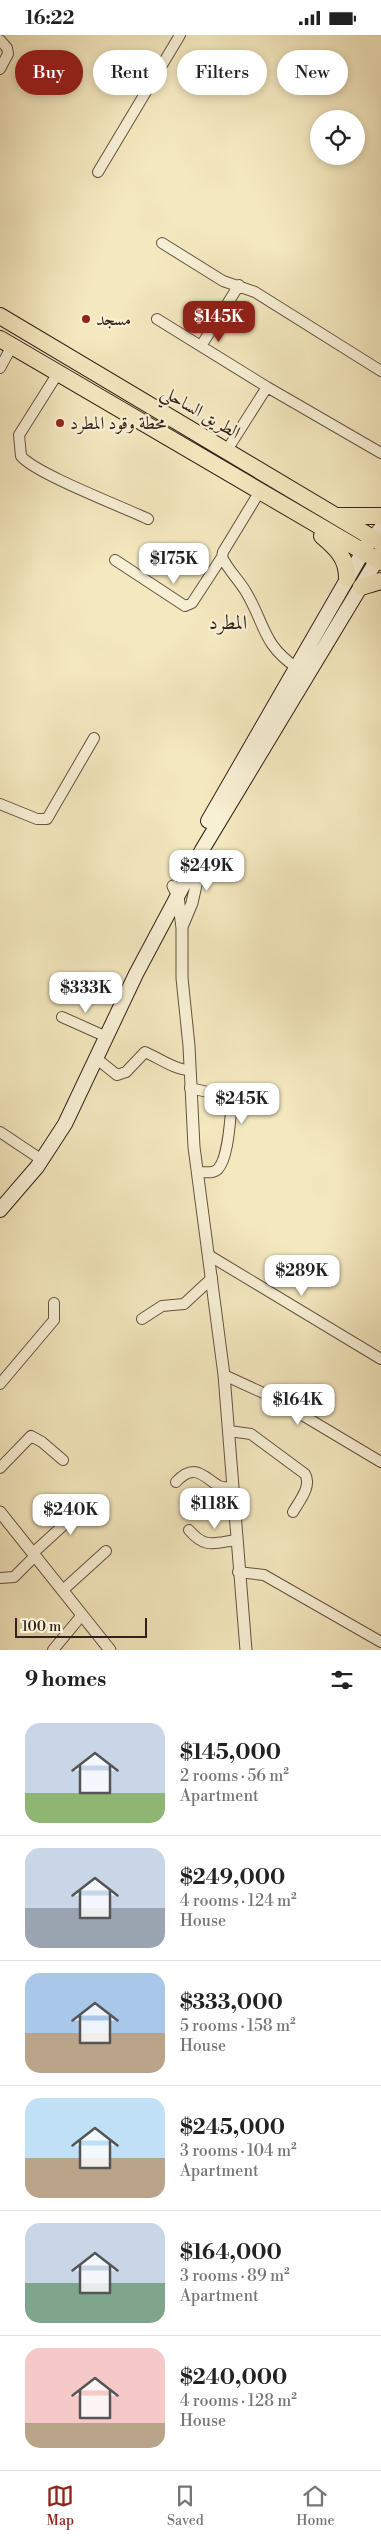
<!DOCTYPE html>
<meta charset="utf-8">
<style>
body{margin:0;font-family:"Libre Bodoni",Amiri,serif;background:#f6f6f6;color:#222;height:100vh;display:flex;flex-direction:column;font-size:19px;white-space:nowrap}
*{box-sizing:border-box;margin:0}
p{font-size:16px;color:#767676}
.icon{flex:none;width:28px;height:28px;fill:none;stroke:currentColor;stroke-width:2;stroke-linecap:round;stroke-linejoin:round}
.map{position:relative;height:1615px;overflow:hidden}
.drawer{display:flex;flex-direction:column;background:#fff;flex:1}
.drawer>*{flex:none}
.guide{position:absolute;left:15px;top:15px;width:351px;height:45px;display:flex;gap:10px}
.fabs{position:absolute;left:310px;top:75px;display:grid;gap:10px}
.fabs a{display:grid;place-items:center;width:55px;height:55px;border-radius:50%;background:#fff;box-shadow:0 2px 8px #0003;font-size:25px}
.scale{position:absolute;left:15px;bottom:12px;width:132px;box-sizing:border-box;padding-left:5px;border:2px solid #34211a;border-top:0;font-size:14px;line-height:18px;white-space:nowrap;color:#34211a;-webkit-text-stroke:4px #f8f0d5;paint-order:stroke}
.price{position:absolute;translate:-50% -42px;padding:0 11px;border-radius:10px;background:#fff;color:#222;font-size:16px;line-height:32px;filter:drop-shadow(0 1px 2px #0008)}
.price::after{content:'';position:absolute;left:50%;top:30px;width:15px;height:11px;margin-left:-8px;background:inherit;clip-path:polygon(0 0,100% 0,50% 100%)}
.price.current{background:#8f2418;color:#fff}
ul{padding:0;list-style:none}
li{display:flex;align-items:center;gap:15px;height:125px;padding:0 25px}
li+li{border-top:1px solid #e0e0e0}
li span{display:grid;place-items:center;flex:none;width:140px;height:100px;border-radius:15px;color:#555}
li>.icon{margin-inline-start:auto}
span .icon{width:60px;height:60px;fill:#fffc;stroke-width:1}
li b{font-size:21px}
h2{display:flex;justify-content:space-between;align-items:center;height:60px;padding:0 25px;font-size:21px}
.chip{padding:0 18px;border-radius:22px;background:#fff;box-shadow:0 2px 8px #0003;font-size:18px;line-height:45px}
.chip.current{background:#8f2418;color:#fff}
.status{display:flex;justify-content:space-between;align-items:center;height:35px;padding:0 25px;background:#fff;direction:ltr}
.status svg{height:14px;fill:currentColor}
.dock{display:flex;justify-content:space-around;align-items:center;height:70px;border-top:1px solid #e0e0e0;background:#fff;font-size:14px;color:#767676}
.dock a{display:grid;justify-items:center;gap:2px}
.dock .current{color:#8f2418}
.map>svg:first-child{display:block}
.lines{fill:none;stroke-linecap:round;stroke-linejoin:round}
.minor-casing{stroke:#645343;stroke-width:12}
.tertiary-casing{stroke:#645343;stroke-width:13}
.secondary-casing{stroke:#34211a;stroke-width:16}
.trunk-casing{stroke:#34211a;stroke-width:18}
.minor{stroke:#f8f0d5;stroke-width:10}
.tertiary{stroke:#f8f0d5;stroke-width:11}
.secondary{stroke:#f8f0d5;stroke-width:14}
.trunk{stroke:#f4e8bf;stroke-width:16}
.poi-dot{fill:#8f2418;stroke:#f8f0d5;stroke-width:2}
.labels{text-anchor:middle;stroke-width:4.5;stroke-linejoin:round;paint-order:stroke}
.poi-label{font-size:18px;fill:#34211a;stroke:#f8f0d5;text-anchor:start}
.street-label{font-size:18px;fill:#34211a;stroke:#f8f0d5}
.quarter-label{font-size:20px;fill:#34211a;stroke:#f8f0d5}
</style>
<div class="status"><b>16:22</b><svg viewBox="0 0 49 12"><path d="M0 12V9h3v3zM5 12V6h3v6zM10 12V3h3v9zM15 12V0h3v12zM26 1h20v11H26zM47 4h2v5h-2z"/></svg></div>
<div class="map">
<svg width="381" height="1615" viewBox="0 0 381 1615">
<rect width="100%" height="100%" fill="#f4e8bf"/>
<filter id="stains"><feTurbulence type="fractalNoise" baseFrequency=".004" numOctaves="4"/><feColorMatrix values="0 0 0 0 .2 0 0 0 0 .09 0 0 0 0 .02 0 0 0 .5 -.17"/></filter>
<radialGradient id="worn" r=".72"><stop offset=".6" stop-color="#630" stop-opacity="0"/><stop offset="1" stop-color="#630" stop-opacity=".3"/></radialGradient>
<g class="lines">
<!-- minor casing -->
<g class="minor-casing">
<path id="minor" d="M0,5L7,13L8,19L0,34
M98,137L180,0
M162,208L223,246L255,257L381,336
M157,284L267,352
M201,311L239,250
M0,333L12,311
M58,338L19,400L21,421C34,438 123,472 148,484
M227,415L267,352L381,418
M260,456L223,517L222,522C228,535 239,545 246,557C266,591 262,609 297,633
M115,525L185,571L192,568L222,522
M0,769L37,784H47L94,703
M62,982L100,999
M97,1024L117,1040L126,1037L145,1017C159,1023 175,1035 190,1035
M190,1053L230,1062L232,1067C230,1082 229,1122 218,1134C213,1139 205,1137 199,1137
M0,1097L36,1121
M210,1221L381,1324
M142,1284L162,1271L184,1269L212,1243
M224,1340L272,1362L381,1427
M0,1349L54,1285V1268
M229,1396L251,1399L305,1439C312,1451 300,1465 293,1477
M0,1433L31,1401L42,1407L63,1425
M176,1447C202,1419 211,1460 231,1451
M189,1495C205,1514 214,1508 236,1505
M33,1518L68,1486L63,1471
M238,1537L264,1540L381,1607
M0,1543L14,1542L35,1521
M63,1555L106,1516
M53,1615L82,1580"/>
</g>
<!-- tertiary casing -->
<g class="tertiary-casing">
<path id="tertiary" d="M371,503L381,491
M173,851L178,861L182,893V943L189,1011L194,1112L224,1340L246,1615
M182,892L192,868L202,823
M0,1477L110,1615"/>
</g>
<!-- secondary casing -->
<g class="secondary-casing">
<path id="secondary" d="M208,786L368,508
M0,1175L37,1132L65,1089L136,939L202,815L381,518"/>
</g>
<!-- trunk casing -->
<g class="trunk-casing">
<path id="trunk" d="M0,281L381,508
M0,304L381,527
M338,481H381
M322,501C337,514 347,523 347,543
M361,552L381,546"/>
</g>
<!-- minor -->
<use href="#minor" class="minor"/>
<!-- tertiary -->
<use href="#tertiary" class="tertiary"/>
<!-- secondary -->
<use href="#secondary" class="secondary"/>
<!-- trunk -->
<use href="#trunk" class="trunk"/>
</g>
<!-- markers -->
<g class="poi-dot">
<circle cx="86" cy="284" r="5"/>
<circle cx="60" cy="388" r="5"/>
</g>
<g class="labels">
<!-- poi labels -->
<g class="poi-label">
<text x="96" y="290">مسجد</text>
<text x="70" y="394">محطة وقود المطرد</text>
</g>
<!-- street labels -->
<g class="street-label">
<text transform="translate(201 377) rotate(30)" y="6">الطريق الساحلي</text>
</g>
<!-- quarter labels -->
<g class="quarter-label">
<text x="228" y="594">المطرد</text>
</g>
</g>
<rect width="100%" height="100%" filter="url(#stains)"/>
<rect width="100%" height="100%" fill="url(#worn)"/>
</svg>
<div class="fabs">
<a><svg class="icon" aria-label="locate" viewBox="0 0 24 24"><circle cx="12" cy="12" r="6"/><path d="M12 2v4M12 18v4M2 12h4M18 12h4"/></svg></a>
</div>
<div class="scale">100 m</div>
<b class="price current" style="left:219px;top:308px">$145K</b>
<b class="price" style="left:174px;top:550px">$175K</b>
<b class="price" style="left:207px;top:857px">$249K</b>
<b class="price" style="left:86px;top:979px">$333K</b>
<b class="price" style="left:242px;top:1090px">$245K</b>
<b class="price" style="left:302px;top:1262px">$289K</b>
<b class="price" style="left:298px;top:1391px">$164K</b>
<b class="price" style="left:215px;top:1495px">$118K</b>
<b class="price" style="left:71px;top:1501px">$240K</b>
<div class="guide">
<a class="chip current">Buy</a>
<a class="chip">Rent</a>
<a class="chip">Filters</a>
<a class="chip">New</a>
</div>
</div>
<section class="drawer">
<h2>9 homes<svg class="icon" aria-label="filters" viewBox="0 0 24 24"><path d="M4 7h16M4 17h16"/><circle cx="9" cy="7" r="2"/><circle cx="15" cy="17" r="2"/></svg></h2>
<ul>
<li><span style="background:linear-gradient(#c9d6e8 70%,#8fb573 0)"><svg class="icon" aria-label="home" viewBox="0 0 24 24"><path d="M3 11l9-7 9 7M6 9v11h12V9"/></svg></span><div><b>$145,000</b><p>2 rooms · 56 m²</p><p>Apartment</p></div></li>
<li><span style="background:linear-gradient(#c9d6e8 60%,#9aa5b1 0)"><svg class="icon" aria-label="home" viewBox="0 0 24 24"><path d="M3 11l9-7 9 7M6 9v11h12V9"/></svg></span><div><b>$249,000</b><p>4 rooms · 124 m²</p><p>House</p></div></li>
<li><span style="background:linear-gradient(#a9c7e8 60%,#b9a48a 0)"><svg class="icon" aria-label="home" viewBox="0 0 24 24"><path d="M3 11l9-7 9 7M6 9v11h12V9"/></svg></span><div><b>$333,000</b><p>5 rooms · 158 m²</p><p>House</p></div></li>
<li><span style="background:linear-gradient(#bfe0f5 60%,#b9a48a 0)"><svg class="icon" aria-label="home" viewBox="0 0 24 24"><path d="M3 11l9-7 9 7M6 9v11h12V9"/></svg></span><div><b>$245,000</b><p>3 rooms · 104 m²</p><p>Apartment</p></div></li>
<li><span style="background:linear-gradient(#c9d6e8 60%,#7fa58c 0)"><svg class="icon" aria-label="home" viewBox="0 0 24 24"><path d="M3 11l9-7 9 7M6 9v11h12V9"/></svg></span><div><b>$164,000</b><p>3 rooms · 89 m²</p><p>Apartment</p></div></li>
<li><span style="background:linear-gradient(#f6c9c9 75%,#b9a48a 0)"><svg class="icon" aria-label="home" viewBox="0 0 24 24"><path d="M3 11l9-7 9 7M6 9v11h12V9"/></svg></span><div><b>$240,000</b><p>4 rooms · 128 m²</p><p>House</p></div></li>
</ul>
</section>
<nav class="dock">
<a class="current"><svg class="icon" aria-label="map" viewBox="0 0 24 24"><path d="M3 6l6-2 6 2 6-2v14l-6 2-6-2-6 2zM9 4v14M15 6v14"/></svg>Map</a>
<a><svg class="icon" aria-label="saved" viewBox="0 0 24 24"><path d="M7 4h10v16l-5-4-5 4z"/></svg>Saved</a>
<a><svg class="icon" aria-label="home" viewBox="0 0 24 24"><path d="M3 11l9-7 9 7M6 9v11h12V9"/></svg>Home</a>
</nav>
